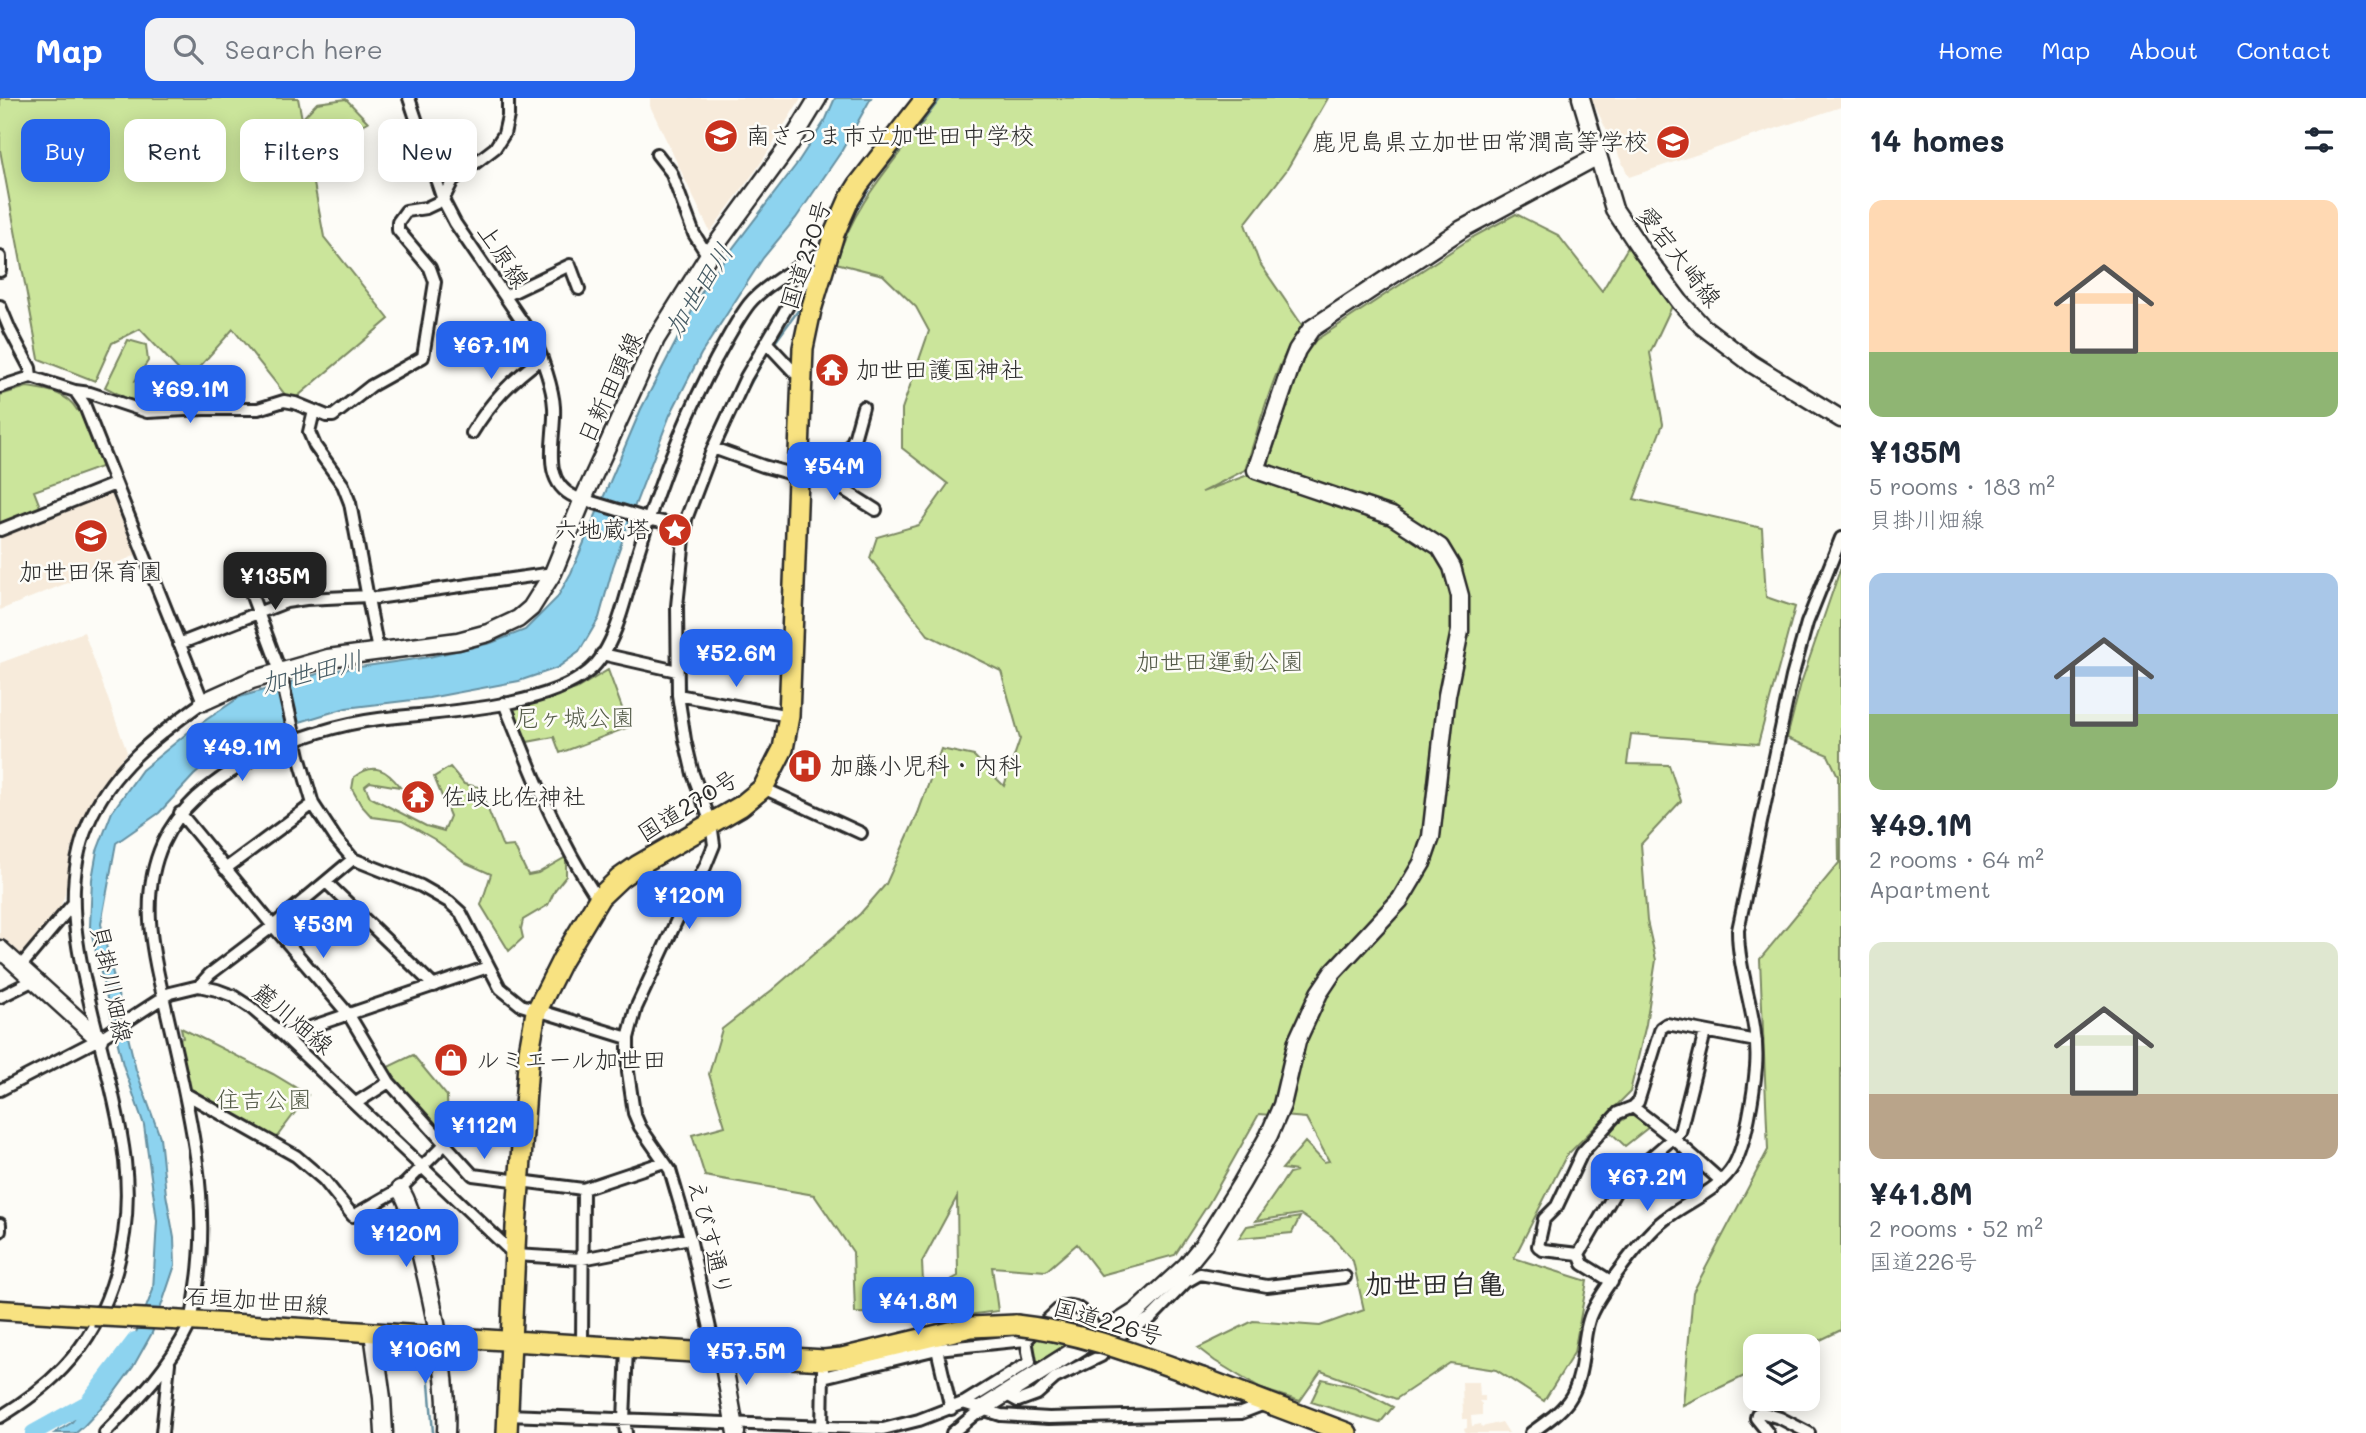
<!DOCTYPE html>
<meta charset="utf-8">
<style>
body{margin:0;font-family:Mali,"Klee One",sans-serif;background:#f2f2f3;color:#1f2937;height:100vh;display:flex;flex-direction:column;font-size:26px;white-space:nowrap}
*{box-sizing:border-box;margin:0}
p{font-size:23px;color:#747a83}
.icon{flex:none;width:38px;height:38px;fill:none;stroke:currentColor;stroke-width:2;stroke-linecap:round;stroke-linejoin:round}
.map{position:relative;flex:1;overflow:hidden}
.side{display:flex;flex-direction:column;background:#fff;width:525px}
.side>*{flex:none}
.hud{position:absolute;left:21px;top:21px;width:665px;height:63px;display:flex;gap:14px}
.controls{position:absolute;left:1743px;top:1236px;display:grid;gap:14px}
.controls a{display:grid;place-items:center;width:77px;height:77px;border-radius:14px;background:#fff;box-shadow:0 4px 18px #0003;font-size:35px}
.price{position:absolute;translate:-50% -60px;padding:0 16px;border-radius:14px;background:#2563eb;color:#fff;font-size:23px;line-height:46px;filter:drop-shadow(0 2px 4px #0008)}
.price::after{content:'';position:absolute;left:50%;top:42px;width:21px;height:16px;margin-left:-10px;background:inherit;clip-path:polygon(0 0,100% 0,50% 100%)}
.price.current{background:#222;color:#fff}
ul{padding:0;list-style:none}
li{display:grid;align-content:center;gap:14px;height:371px;padding:0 28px}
li span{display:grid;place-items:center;height:217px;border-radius:14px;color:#555}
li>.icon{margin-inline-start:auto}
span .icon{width:126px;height:126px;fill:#fffc;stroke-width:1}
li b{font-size:30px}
h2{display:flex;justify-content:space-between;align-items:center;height:84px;padding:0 28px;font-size:30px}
.tag{padding:0 24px;border-radius:14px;background:#fff;box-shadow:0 4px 18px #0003;font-size:24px;line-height:63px}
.tag.current{background:#2563eb;color:#fff}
header{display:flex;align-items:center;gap:42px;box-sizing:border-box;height:98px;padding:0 35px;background:#2563eb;color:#fff}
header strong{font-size:33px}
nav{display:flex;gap:38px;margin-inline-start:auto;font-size:24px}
.search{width:490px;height:63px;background:#f2f2f3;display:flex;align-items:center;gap:18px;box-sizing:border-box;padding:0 24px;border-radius:14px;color:#747a83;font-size:26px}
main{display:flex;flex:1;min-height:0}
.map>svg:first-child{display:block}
.built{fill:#f7ebdb}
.green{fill:#cbe59b;stroke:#7b8863;stroke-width:2}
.water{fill:#8dd3ef;stroke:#6690a1;stroke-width:2}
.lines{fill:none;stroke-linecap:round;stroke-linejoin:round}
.stream{stroke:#6690a1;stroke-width:2.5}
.river{stroke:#8dd3ef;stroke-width:16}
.street-casing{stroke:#2b2b2b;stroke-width:16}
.secondary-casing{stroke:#2b2b2b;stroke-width:21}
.primary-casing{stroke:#2b2b2b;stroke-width:23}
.highway-casing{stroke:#2b2b2b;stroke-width:24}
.street{stroke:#fdfcf7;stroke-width:10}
.secondary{stroke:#fdfcf7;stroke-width:16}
.primary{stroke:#f8e281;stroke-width:18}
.highway{stroke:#f8e281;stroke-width:19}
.primary-bridge-casing{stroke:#2b2b2b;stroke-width:23;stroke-linecap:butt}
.highway-bridge-casing{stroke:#2b2b2b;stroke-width:24;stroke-linecap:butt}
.primary-bridge{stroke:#f8e281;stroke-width:18}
.highway-bridge{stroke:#f8e281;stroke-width:19}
.labels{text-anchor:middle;stroke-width:5;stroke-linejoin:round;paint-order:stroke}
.poi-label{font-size:24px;fill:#2b2b2b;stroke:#fdfcf7;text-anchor:start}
.street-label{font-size:24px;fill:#2b2b2b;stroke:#fdfcf7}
.park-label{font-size:24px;fill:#535a47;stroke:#fdfcf7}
.water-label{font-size:26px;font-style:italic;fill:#485d66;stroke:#fdfcf7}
.quarter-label{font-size:28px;font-weight:bold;fill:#2b2b2b;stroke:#fdfcf7}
</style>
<header>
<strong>Map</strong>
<div class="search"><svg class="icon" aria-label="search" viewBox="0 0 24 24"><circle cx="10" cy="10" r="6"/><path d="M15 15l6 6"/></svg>Search here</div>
<nav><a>Home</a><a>Map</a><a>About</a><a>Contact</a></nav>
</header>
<main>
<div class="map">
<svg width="1841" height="1335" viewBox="0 0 1841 1335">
<rect width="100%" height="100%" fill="#fdfcf7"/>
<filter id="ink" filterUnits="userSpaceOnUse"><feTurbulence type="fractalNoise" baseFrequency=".0143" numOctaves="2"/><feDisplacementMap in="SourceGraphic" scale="14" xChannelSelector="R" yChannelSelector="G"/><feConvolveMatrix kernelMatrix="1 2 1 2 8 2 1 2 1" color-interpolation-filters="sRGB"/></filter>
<g filter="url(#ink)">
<!-- built -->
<path class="built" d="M650,0H801L759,68L710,134L650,8Z
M1591,0H1841V9L1629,79Z
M109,395L114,396L137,457L0,512V437Z
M84,534L127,654L105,682L81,726L71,751L65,796L60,810L51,824L21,858L15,857L0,844V565Z
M1462,1284H1479L1480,1298H1485V1303H1479L1482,1306V1317L1471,1318L1472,1328L1481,1326L1482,1329L1502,1324L1509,1335H1466L1464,1331L1467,1330V1321H1463Z"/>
<!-- green -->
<path class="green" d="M0,0H298L302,21L317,5L346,1L368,24L352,32L306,43L324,139L389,221L291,304L233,231L188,282L140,231L112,245L95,283L39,261L0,52Z
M940,0H1328L1286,73L1245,126L1259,164L1302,227C1273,269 1261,324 1245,372L1202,394L1267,370L1304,258L1316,242L1473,139L1516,116L1558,137L1602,193L1631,144L1674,204L1650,255L1663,326L1634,401L1762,430L1766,499L1795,509L1758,646L1631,636L1627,666L1669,667L1681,703L1641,746L1647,823L1656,862L1646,926L1630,994L1566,1058L1514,1160L1587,1183L1574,1255L1544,1303L1496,1272L1450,1265L1396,1301L1321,1273L1300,1303L1261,1291L1215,1263L1198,1250L1253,1223L1320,1228L1364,1212L1353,1163L1332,1138L1300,1116L1256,1123L1289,1075L1297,1073L1282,1071L1305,1044L1324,1064L1329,1063L1306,1020L1259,1016L1209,1105L1175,1157L1101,1177L1077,1146L1046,1173L992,1169L998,1213L952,1219L949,1183L958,1178L957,1099L922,1164L924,1203L920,1216L855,1215L853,1154L814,1097L705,1078L692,1037L725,1028L709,976L722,931L772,892L860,816L886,786L918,715L941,651L974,658L1004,688L1020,641L1001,573L928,537L870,460L877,439L919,427L948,386L902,350V311L929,233L916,209L883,177L836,165C856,97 903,57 940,0Z
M128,242L146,247L148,263L135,283L161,305L137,306L105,289Z
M27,289C46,292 67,294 77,312L81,311L104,368L34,393L41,411L0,427V297Z
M1841,469V1232L1808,1248H1755V1273L1683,1307L1693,1194L1768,1052L1760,861L1839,765L1838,678L1828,657L1787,640L1801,585Z
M608,572L629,629L560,655L554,639L527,644L512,608L576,591Z
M450,669L464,686L479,689L503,749L514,748L528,777L538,775L566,759V778L555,792L548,807L523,822L521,831L523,840L509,853L481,807L491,776L466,765L434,741L402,723L372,719L361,707L352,691L354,679C374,664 386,671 400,689L370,684L365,688L370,699L426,728L444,733L450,718L434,679Z
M181,930L273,976L308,997L276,1040L190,992L177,941L183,940Z
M413,957L447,998L448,1033L443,1036L386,970Z
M1633,1015L1649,1029L1625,1048L1608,1032Z
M1300,1119L1292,1135L1239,1140L1247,1128Z
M1039,1239L1068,1245L1037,1265L1032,1246Z
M1322,1281L1355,1289L1393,1309L1380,1325L1311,1304Z"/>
<!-- water -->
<path class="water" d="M835,0H871L841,54L796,120L763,160L701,256L670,317L635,407L613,469L599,520L579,554L557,570L519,583L429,600L346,610L270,633L225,651L194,677L159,715L116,745L101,826L136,972L160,1039L166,1096L174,1140L175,1167L152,1235L133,1269L111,1299L84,1328L76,1335H55L71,1325L116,1271L135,1237L153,1192L157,1123L144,1027L123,967L90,829L92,781L97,753L112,714L142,672L191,632L240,599L324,574L429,559L491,545L525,532L557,500L571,475L641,311L707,184L796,67L826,21Z"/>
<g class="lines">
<!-- stream -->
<path class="stream" d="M853,117L872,86L941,0
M776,243L805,203
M743,299L767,256
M722,346L740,305
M708,378L716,359
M683,546L685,591
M686,607L693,655
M696,665L708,702
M651,890L710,770
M633,959L634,983
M638,1007L640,1017L648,1030
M424,1250L429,1285L433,1335"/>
<!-- river -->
<path class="river" d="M33,1335L87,1305L135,1242"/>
<!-- street casing -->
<g class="street-casing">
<path id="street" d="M409,0L443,102L455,125L534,241C542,259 553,290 554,309C556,339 539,383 575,399L648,421L686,429
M657,56L671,74L694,136L708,158
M0,159V173
M505,198L570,167L579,191
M0,208L10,232L30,270L31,279
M766,244L795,275L802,279
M0,289L31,279L75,293L90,295L147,314L204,311H258L284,303L295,305L327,318H333L371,288L423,259L435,184L430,170L398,132V124L406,113L426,110L443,102L453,82L495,50L504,36L508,18V0
M314,313L309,334L315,348L343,387L350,405L378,553
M472,335C491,303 512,282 542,260
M713,350L763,368L792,376L820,379L833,385L876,412
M833,385L855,338L863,309
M0,432L115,386
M240,466L280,573L299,658L313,706L336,741L353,761L421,788L449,804L461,815L500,890L521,907L628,940
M179,546L286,504L306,501L368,498L376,500L553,475
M602,556L677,573
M678,597L789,618
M504,605C531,671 555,736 594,795L600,799
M763,690L861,735
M180,715L273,828L349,917L389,984L473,1077L583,1091L664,1064
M225,771L313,706
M326,784L434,888
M20,869L72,807
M199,888L210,876L273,828L353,761
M0,899L34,882
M284,938L488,869
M0,992L99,941L170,895L199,888L217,892L233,898L250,909L284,938L515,1157L582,1161L690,1140
M186,996L296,1058L324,1082L353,1118L400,1091L445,1046
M356,1005L389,984
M1633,1009L1674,1041L1721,1083
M0,1126V1133
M1579,1156L1620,1086L1680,1034L1705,934
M1612,1184L1583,1166L1579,1156L1543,1152L1538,1148L1544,1121L1557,1108L1582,1055L1618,1015L1633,1009L1638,1004L1661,930L1667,926L1756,943
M582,1247L583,1091
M937,1251L1026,1242L1061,1209C1082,1203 1089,1222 1100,1238
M722,1257L713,1244L690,1140L670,1072L640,1029L634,1015L628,974V940L636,910L681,813L705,769L714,747L711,725L693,676L685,642L678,597L677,508L686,421L713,350L746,279L789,206L813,173L824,165
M823,1279L937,1251L951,1311
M1005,1296L1018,1303L1037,1296L1055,1280L1101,1258L1119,1237L1151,1220L1186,1184L1200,1176L1267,1188L1345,1179
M962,1306L1030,1264L1026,1242
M507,1317L883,1331L919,1322L963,1305L1001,1317L1049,1320L1241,1315L1267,1305
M0,1319C23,1305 44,1290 63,1270C114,1217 133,1135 125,1063C119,1014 105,966 93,918C78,854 61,790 88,726C111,671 156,638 203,604L84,306L75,293
M105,1335C137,1302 169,1270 189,1228C194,1216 195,1201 197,1188C212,1092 185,996 164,902C151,850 140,796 163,745C195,674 306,630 379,621C438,614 543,611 589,573C617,550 628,489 638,455C658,388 683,323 716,261C726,243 736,223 749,206C765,186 805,165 828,151
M162,1335L169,1265
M626,1335L624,1322L627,1250
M822,1335L823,1272
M952,1335L980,1312
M1531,1335C1567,1309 1578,1301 1583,1255C1585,1242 1586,1225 1592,1214C1603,1191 1644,1137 1664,1122C1687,1103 1718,1094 1734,1067C1746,1046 1754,994 1756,969C1760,922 1738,879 1738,832L1792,579L1807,525L1841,440
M1768,1335L1756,1320L1757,1316L1761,1314L1780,1320L1809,1335"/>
</g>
<!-- secondary casing -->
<g class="secondary-casing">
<path id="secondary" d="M1581,0L1614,111L1642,153L1680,204L1702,228L1752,266L1841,321
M203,604L252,582L328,560L458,543L488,535L518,521L531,510L553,475L583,401L656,241L708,158L790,46L818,0
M0,851L99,941
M400,1091C410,1106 413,1125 417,1142C432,1200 449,1275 446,1335
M373,1235L382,1300L384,1335
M722,1257L736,1335
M980,1312L1137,1213L1186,1168L1203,1147L1241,1086L1269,1037L1282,1007L1297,943L1319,895L1333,874L1400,802L1422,765L1431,739L1447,597L1460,533V498L1452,469L1440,449L1392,418L1256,372L1292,265L1297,252L1311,231L1462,131L1598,58"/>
</g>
<!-- primary casing -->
<g class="primary-casing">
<path id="primary" d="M0,1212L94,1218
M173,1222L512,1243"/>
</g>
<!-- highway casing -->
<g class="highway-casing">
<path id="highway" d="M512,1243L824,1262L842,1260L971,1229L1016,1227
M1202,1280L1347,1335
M507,1335L516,1129L529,953L536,914L562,862L600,799L620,780L637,768L741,708L763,690L783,651L789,618L803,250L811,212L834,136L849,102L859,86L926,0"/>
</g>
<!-- street -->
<use href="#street" class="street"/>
<!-- secondary -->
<use href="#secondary" class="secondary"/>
<!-- primary -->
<use href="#primary" class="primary"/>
<!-- highway -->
<use href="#highway" class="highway"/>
<!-- primary-bridge casing -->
<g class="primary-bridge-casing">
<path id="primary-bridge" d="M94,1218L173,1222"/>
</g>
<!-- highway-bridge casing -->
<g class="highway-bridge-casing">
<path id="highway-bridge" d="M1016,1227C1081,1234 1141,1258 1202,1280"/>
</g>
<!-- primary-bridge -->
<use href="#primary-bridge" class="primary-bridge"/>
<!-- highway-bridge -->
<use href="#highway-bridge" class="highway-bridge"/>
</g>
</g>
<!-- icons -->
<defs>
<g id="school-disc" transform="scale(1.75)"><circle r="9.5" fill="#c8321e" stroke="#fdfcf7"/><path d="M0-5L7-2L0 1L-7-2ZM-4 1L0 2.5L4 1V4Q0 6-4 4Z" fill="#fff"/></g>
<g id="temple-disc" transform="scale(1.75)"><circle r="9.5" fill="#c8321e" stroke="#fdfcf7"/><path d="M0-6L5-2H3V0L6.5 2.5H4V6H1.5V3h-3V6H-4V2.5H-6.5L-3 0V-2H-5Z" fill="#fff"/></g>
<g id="sight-disc" transform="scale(1.75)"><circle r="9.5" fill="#c8321e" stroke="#fdfcf7"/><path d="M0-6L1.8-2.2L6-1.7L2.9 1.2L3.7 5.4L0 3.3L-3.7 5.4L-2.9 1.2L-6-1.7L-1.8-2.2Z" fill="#fff"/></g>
<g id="hospital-disc" transform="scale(1.75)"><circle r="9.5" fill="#c8321e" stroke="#fdfcf7"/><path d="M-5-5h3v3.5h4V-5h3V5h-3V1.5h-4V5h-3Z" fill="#fff"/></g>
<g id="shop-disc" transform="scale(1.75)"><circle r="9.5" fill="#c8321e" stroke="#fdfcf7"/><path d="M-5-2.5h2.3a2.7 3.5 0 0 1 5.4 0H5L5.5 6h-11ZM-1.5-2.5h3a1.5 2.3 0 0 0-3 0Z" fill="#fff"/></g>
</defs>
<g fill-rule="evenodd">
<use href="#school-disc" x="721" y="38"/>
<use href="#school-disc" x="1673" y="44"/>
<use href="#temple-disc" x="832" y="272"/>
<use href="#sight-disc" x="675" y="432"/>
<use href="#school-disc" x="91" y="438"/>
<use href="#hospital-disc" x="805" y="668"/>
<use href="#temple-disc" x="418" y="699"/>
<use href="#shop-disc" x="451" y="962"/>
</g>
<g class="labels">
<!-- poi labels -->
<g class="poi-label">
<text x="746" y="46">南さつま市立加世田中学校</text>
<text x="1648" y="52" text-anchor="end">鹿児島県立加世田常潤高等学校</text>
<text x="856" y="280">加世田護国神社</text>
<text x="650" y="440" text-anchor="end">六地蔵塔</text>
<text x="91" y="482" text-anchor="middle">加世田保育園</text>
<text x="830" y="676">加藤小児科・内科</text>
<text x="442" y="707">佐岐比佐神社</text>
<text x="476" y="970">ルミエール加世田</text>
</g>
<!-- street labels -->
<g class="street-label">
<text transform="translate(806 157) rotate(-72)" y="8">国道270号</text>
<text transform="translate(503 158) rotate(56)" y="8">上原線</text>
<text transform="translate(1679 159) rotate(52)" y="8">愛宕大崎線</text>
<text transform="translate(610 290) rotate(-65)" y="8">日新田頭線</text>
<text transform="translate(688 708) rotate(-32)" y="8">国道270号</text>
<text transform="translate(111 886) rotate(78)" y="8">貝掛川畑線</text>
<text transform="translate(293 921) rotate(40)" y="8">麓川畑線</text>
<text transform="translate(710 1140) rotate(76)" y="8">えびす通り</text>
<text transform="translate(257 1203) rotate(4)" y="8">石垣加世田線</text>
<text transform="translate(1108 1224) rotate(16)" y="8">国道226号</text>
</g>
<!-- park labels -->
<g class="park-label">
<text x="1220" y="572">加世田運動公園</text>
<text x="575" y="628">尼ヶ城公園</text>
<text x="264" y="1010">住吉公園</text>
</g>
<!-- water labels -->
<g class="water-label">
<text transform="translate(699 192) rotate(-58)" y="9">加世田川</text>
<text transform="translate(312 574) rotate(-14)" y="9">加世田川</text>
</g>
<!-- quarter labels -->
<g class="quarter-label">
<text x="1435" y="1196">加世田白亀</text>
</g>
</g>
</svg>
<div class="controls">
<a><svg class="icon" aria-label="layers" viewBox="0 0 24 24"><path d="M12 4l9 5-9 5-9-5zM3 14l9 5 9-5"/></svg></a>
</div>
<b class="price" style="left:491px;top:283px">¥67.1M</b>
<b class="price" style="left:190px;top:327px">¥69.1M</b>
<b class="price" style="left:834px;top:404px">¥54M</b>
<b class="price current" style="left:275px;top:514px">¥135M</b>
<b class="price" style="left:736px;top:591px">¥52.6M</b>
<b class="price" style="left:242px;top:685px">¥49.1M</b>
<b class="price" style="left:689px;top:833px">¥120M</b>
<b class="price" style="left:323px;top:862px">¥53M</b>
<b class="price" style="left:484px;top:1063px">¥112M</b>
<b class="price" style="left:1647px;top:1115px">¥67.2M</b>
<b class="price" style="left:406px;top:1171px">¥120M</b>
<b class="price" style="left:918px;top:1239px">¥41.8M</b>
<b class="price" style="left:425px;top:1287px">¥106M</b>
<b class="price" style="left:746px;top:1289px">¥57.5M</b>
<div class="hud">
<a class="tag current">Buy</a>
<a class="tag">Rent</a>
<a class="tag">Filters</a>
<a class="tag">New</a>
</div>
</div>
<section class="side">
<h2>14 homes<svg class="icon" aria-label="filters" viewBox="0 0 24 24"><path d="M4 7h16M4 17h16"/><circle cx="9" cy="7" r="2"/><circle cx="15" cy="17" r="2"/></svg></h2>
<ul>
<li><span style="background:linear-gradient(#ffd9b3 70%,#8fb573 0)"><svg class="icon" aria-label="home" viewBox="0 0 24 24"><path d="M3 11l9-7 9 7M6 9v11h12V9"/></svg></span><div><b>¥135M</b><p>5 rooms · 183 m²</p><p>貝掛川畑線</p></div></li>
<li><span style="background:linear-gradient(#a9c7e8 65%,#8fb573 0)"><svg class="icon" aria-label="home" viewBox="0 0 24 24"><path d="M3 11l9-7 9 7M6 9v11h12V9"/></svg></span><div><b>¥49.1M</b><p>2 rooms · 64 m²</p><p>Apartment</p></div></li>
<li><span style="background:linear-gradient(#dfe7d0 70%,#b9a48a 0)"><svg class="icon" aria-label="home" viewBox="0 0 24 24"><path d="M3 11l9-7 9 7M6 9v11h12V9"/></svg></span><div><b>¥41.8M</b><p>2 rooms · 52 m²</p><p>国道226号</p></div></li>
</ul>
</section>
</main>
